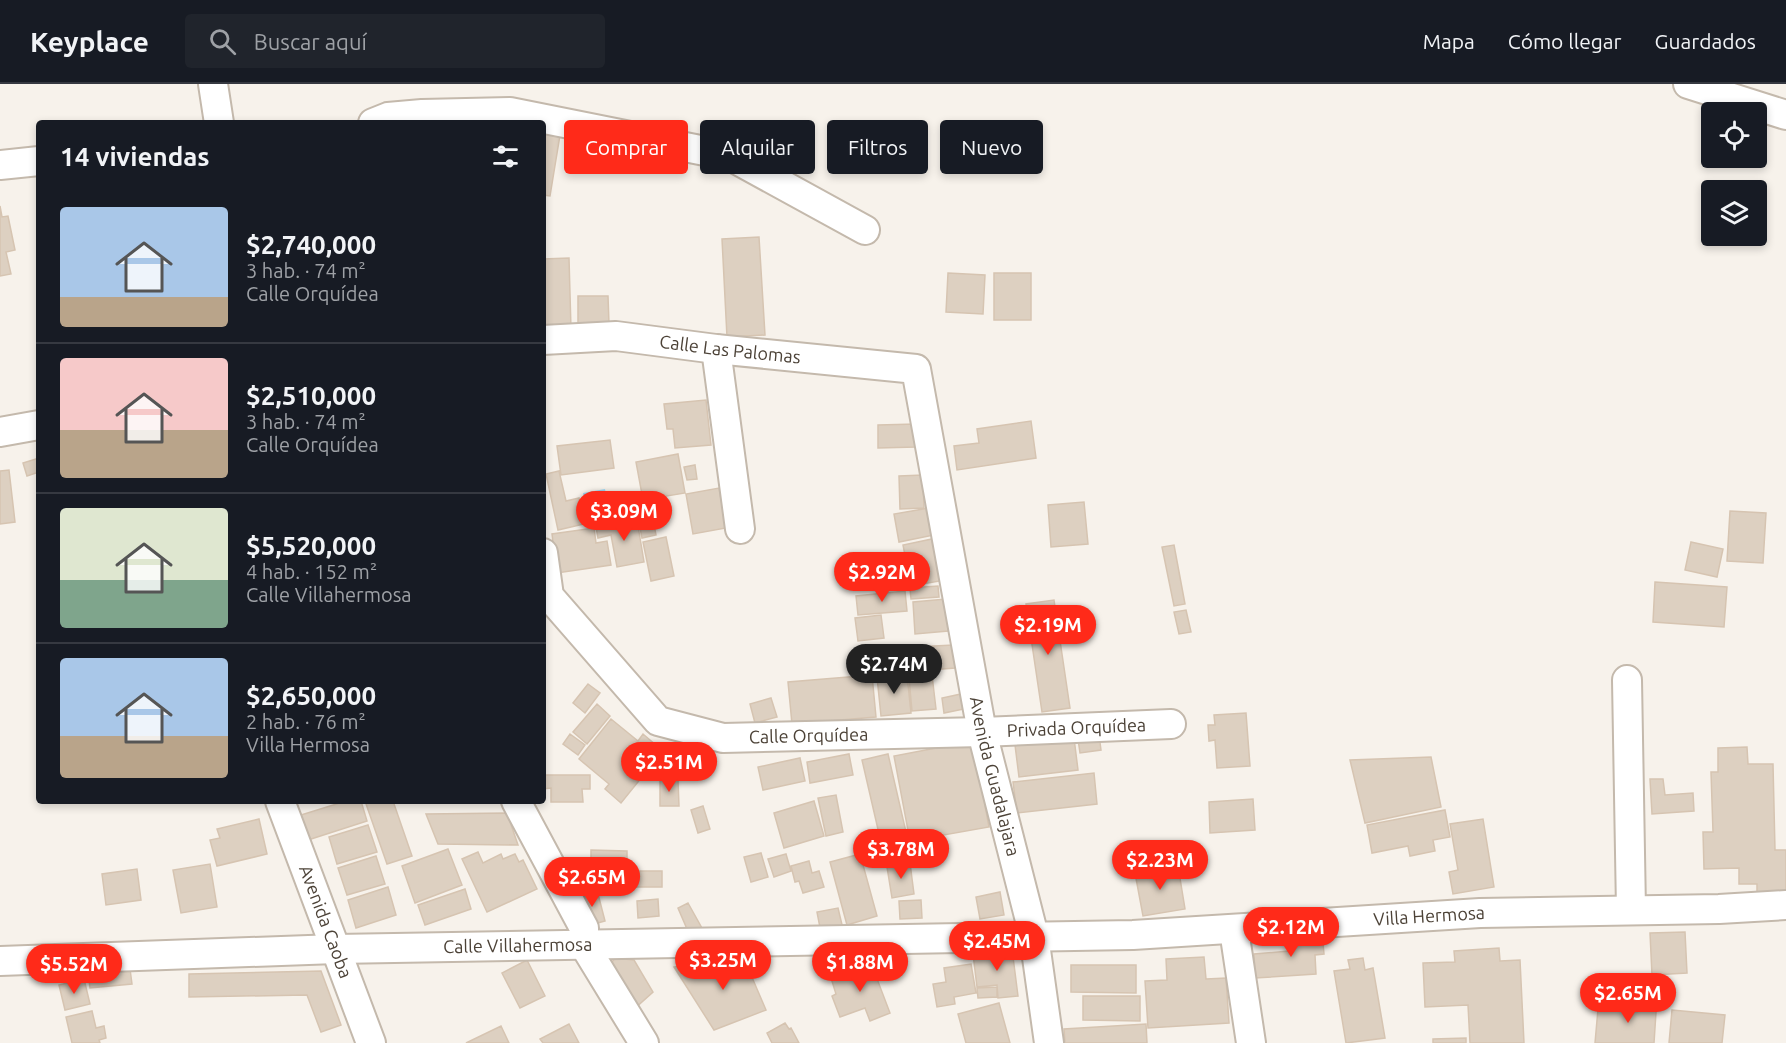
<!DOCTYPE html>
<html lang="es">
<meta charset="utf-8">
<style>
body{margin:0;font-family:Ubuntu,sans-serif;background:#20242c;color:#f1f3f6;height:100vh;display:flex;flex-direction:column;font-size:22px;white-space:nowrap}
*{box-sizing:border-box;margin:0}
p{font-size:20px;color:#9ea1a6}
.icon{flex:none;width:33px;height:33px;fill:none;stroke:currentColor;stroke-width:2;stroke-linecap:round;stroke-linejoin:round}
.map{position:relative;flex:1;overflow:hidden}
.side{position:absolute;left:36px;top:36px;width:510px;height:684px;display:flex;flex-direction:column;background:#171b24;border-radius:6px;box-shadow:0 3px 9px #0003}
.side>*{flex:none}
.banner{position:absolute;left:564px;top:36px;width:570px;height:54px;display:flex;gap:12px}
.buttons{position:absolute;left:1701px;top:18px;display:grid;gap:12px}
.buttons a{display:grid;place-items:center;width:66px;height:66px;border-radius:6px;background:#171b24;box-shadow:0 3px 9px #0003;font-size:30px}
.price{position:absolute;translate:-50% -51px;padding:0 14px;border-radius:21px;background:#ff2a19;color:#fff;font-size:20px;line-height:39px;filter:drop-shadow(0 2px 3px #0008)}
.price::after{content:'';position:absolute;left:50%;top:36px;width:18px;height:14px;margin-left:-9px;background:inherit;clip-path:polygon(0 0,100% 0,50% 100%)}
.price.selected{background:#222;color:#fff}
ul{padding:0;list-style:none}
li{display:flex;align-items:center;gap:18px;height:150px;padding:0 24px}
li+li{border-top:2px solid #363941}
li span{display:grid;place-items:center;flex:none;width:168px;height:120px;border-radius:6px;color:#555}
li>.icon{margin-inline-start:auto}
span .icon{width:72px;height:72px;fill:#fffc;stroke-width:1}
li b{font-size:26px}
h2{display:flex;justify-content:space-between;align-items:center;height:72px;padding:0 24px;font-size:26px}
.pill{padding:0 21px;border-radius:6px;background:#171b24;box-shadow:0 3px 9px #0003;font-size:21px;line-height:54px}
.pill.selected{background:#ff2a19;color:#fff}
header{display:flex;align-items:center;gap:36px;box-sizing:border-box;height:84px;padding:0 30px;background:#171b24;border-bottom:2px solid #363941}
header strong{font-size:28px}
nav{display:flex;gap:33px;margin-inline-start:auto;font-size:21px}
.search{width:420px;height:54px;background:#20242c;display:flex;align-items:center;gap:15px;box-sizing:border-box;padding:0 21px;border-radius:6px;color:#9ea1a6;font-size:22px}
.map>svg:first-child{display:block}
.water{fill:#a1dcf9}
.building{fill:#ddd0c1;stroke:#d6c4b1;stroke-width:1.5}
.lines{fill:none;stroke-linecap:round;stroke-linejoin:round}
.minor-casing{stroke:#c4b9ac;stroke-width:32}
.minor{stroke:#fff;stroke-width:28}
.labels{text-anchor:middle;stroke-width:6;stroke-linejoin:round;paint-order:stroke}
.street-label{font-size:18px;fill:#4c4237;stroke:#fff}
</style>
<header>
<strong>Keyplace</strong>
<div class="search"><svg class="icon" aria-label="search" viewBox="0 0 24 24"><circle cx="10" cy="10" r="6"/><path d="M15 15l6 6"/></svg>Buscar aquí</div>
<nav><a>Mapa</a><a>Cómo llegar</a><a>Guardados</a></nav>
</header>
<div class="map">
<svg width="1786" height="959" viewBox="0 0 1786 959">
<rect width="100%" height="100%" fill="#f7f2eb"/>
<!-- water -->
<path class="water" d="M605,405L611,433L588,437L583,409Z"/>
<!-- building -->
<path class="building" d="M543,48L560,51L550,112L543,111Z
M0,122L2,133L8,132L15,166L6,168L11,190L0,192Z
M759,153L765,251L727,253L722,155Z
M569,174L571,245L543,246V175Z
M948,189L985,191L983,230L946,228Z
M994,189H1031V236H994Z
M578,212H608L609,240L578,241Z
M706,316L711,361L675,364L673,345H667L664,320Z
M1031,337L1036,374L957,386L954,362L979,359L977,345Z
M916,340V363L878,364V341Z
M610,356L614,384L561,391L557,362Z
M678,370L685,409L643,416L636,378Z
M39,374V388L27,392L23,379Z
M695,381L697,395L687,396L684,383Z
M9,386L15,438L0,440V387Z
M559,387L566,417L579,414L584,440L558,446L546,390Z
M923,391L924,424L900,425L899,392Z
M719,404L726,444L693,450L686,410Z
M632,413L636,433L618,437L614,416Z
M649,416L656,451L642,454L635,418Z
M1084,418L1088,460L1051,463L1048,421Z
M929,424L934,451L899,458L894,430Z
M1730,427L1766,429L1763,479L1727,477Z
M637,436L644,478L617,483L611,451L598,454L596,443Z
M594,444L596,459L607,457L611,481L557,489L552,450Z
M666,453L674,492L651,497L643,458Z
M932,455L940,497L911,502L903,461Z
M1691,458L1723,465L1717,493L1685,486Z
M1174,461L1185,520L1174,522L1162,463Z
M1655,498L1727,503L1724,543L1653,538Z
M938,502L939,513L911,515L910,504Z
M905,507L907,527L858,531L856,512Z
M946,515L948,547L915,550L913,518Z
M1054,516L1070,624L1042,628L1026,520Z
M1186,526L1191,548L1179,550L1174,528Z
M881,531L884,554L858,557L855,534Z
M953,561L955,584L917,587L915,563Z
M911,572L912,589L902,590L900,573Z
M872,591L876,633L792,640L788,598Z
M907,591L911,629L881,632L877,593Z
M932,591L936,625L912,627L909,594Z
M588,600L600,609L585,629L573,619Z
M961,610L964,625L944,629L942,614Z
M771,614L777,633L755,639L750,620Z
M597,620L610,632L587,660L573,648Z
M1246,629L1250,682L1217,684L1215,656L1209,657L1208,641H1215L1214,631Z
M611,635L638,657L643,650L663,667L621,719L605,705L609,700L579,675Z
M570,650L585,661L578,671L563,660Z
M1099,651L1101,666L1080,669L1078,655Z
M1074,654L1078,686L1019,693L1015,661Z
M973,657L989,743L910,757L894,672Z
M1747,663L1748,680H1773L1775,766H1786V810L1757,811V800H1739V784L1704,785L1703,748H1713L1711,688H1718V664Z
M849,670L853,691L810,699L807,678Z
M888,670L906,748L880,754L862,676Z
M1431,673L1441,723L1365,739L1350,676Z
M800,674L805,697L763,706L758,683Z
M1094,689L1097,720L1017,729L1013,698Z
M543,691H590V705H582L583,718H551V704L543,705Z
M1650,695H1663L1665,711L1693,709L1694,727L1652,730Z
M660,696H678L679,722H660Z
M836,711L843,748L826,752L818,714Z
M1253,715L1255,746L1210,749L1209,718Z
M346,717H361L367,737L308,756L301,731Z
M365,717H393L412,772L387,780Z
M814,717L824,752L784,764L774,729Z
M703,722L710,745L698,749L691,726Z
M1445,726L1450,753L1433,756L1435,767L1410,772L1408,762L1372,769L1367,741Z
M507,729L518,761L438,760L426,730Z
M259,735L267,770L217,782L210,756L220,754L217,745Z
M1483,735L1494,803L1453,810L1449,788L1458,786L1450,740Z
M368,741L377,768L337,780L329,753Z
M448,765L462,801L415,819L402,782Z
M591,766L627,767V787L591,786Z
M478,768L483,779L501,770L503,775L515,770L519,778L523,776L537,805L487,828L462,775Z
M761,769L768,793L751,798L744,773Z
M786,770L791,787L774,793L768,775Z
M860,770L877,832L847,841L830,778Z
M376,772L385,800L347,811L338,784Z
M809,777L812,789L819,787L824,803L803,809L799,797L795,798L791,782Z
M910,779L914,810L892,814L887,783Z
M210,780L217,823L181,829L173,786Z
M1178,782L1185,825L1143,832L1135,789Z
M137,785L141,816L106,821L102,790Z
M630,787H662V803H630Z
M388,803L396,831L356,844L348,816Z
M465,805L471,825L425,841L418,821Z
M597,806L605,837L587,842L578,811Z
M1000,808L1004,831L980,835L976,813Z
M658,815L659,832L638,834L637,817Z
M921,816L922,834L900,835L899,817Z
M688,819L703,846L687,845L678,824Z
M838,824L843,845L821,849L817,828Z
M1322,848L1324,870L1315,871L1316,890L1255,894L1254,870L1289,867L1288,858L1301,857V849Z
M1685,848L1687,889L1652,891L1650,849Z
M1499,864L1500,877L1520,876L1524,959H1470L1468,921L1425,923L1423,879L1455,878L1454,867Z
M1012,865L1018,912L998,914L997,901L977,903L973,870Z
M1204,873L1206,895L1226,894L1229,939L1148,944L1145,897L1167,896L1166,875Z
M615,874L634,876L653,908L632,927L604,889Z
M1363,874L1365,886L1373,884L1385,954L1346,959L1334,887L1350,885L1348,876Z
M527,876L545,912L520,924L502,889Z
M745,877L766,926L714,946L674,883L701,879Z
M871,879L890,929L870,937L865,924L840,933L832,912L836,910L831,894Z
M971,880L976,909L954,913L955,920L937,923L933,900L946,898L944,884Z
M1071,881H1136V909L1071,908Z
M130,885L132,900L90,904L88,889Z
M321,887L341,941L321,948L307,911L189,913V890Z
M84,895L90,920L65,926L59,901Z
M997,903V913L978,914L977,904Z
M1083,912H1140V937L1083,936Z
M1638,912L1657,913L1654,959H1595L1598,925L1637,928Z
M999,919L1010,959H966L958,930Z
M1672,926L1725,931L1722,959H1669Z
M92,927L96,944L104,942L106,954L99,956L100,959H72L66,933Z
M785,939L789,945L791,944L799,959H772L767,949Z
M569,940L579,959H543L540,955Z
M1146,940L1147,959H1065L1064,945Z
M501,942L509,959H466Z
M1466,954V959H1433V955Z"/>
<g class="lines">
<!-- minor casing -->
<g class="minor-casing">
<g id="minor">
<path d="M213,0L219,39"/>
<path d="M1688,0L1786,31"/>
<path d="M373,39L388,33L422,30L510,28L730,72L865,146"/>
<path d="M0,81L39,77"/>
<path id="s1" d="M543,256L616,252L716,265L916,285L982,648L1034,852L1049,959"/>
<path d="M716,265L740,445"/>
<path d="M0,348L39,341"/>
<path id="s2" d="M543,469L549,512L658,637L723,654L982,648L1171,640"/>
<path d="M1627,596L1631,826"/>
<path id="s3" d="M280,717L371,959"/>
<path d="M516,717L584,844V861L644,959"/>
<path d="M1234,846L1251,959"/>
<path id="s4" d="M0,877L336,865L1133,851L1480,829L1719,825L1786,821"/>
</g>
</g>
<!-- minor -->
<use href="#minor" class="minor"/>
</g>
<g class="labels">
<!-- street labels -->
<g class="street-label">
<text dy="6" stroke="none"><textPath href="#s1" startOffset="188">Calle Las Palomas</textPath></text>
<text dy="6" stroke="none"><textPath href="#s2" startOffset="630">Privada Orquídea</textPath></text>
<text dy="6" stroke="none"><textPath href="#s2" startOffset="362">Calle Orquídea</textPath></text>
<text dy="6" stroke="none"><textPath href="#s1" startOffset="790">Avenida Guadalajara</textPath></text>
<text dy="6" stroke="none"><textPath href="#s4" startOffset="1430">Villa Hermosa</textPath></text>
<text dy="6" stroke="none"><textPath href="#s3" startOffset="129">Avenida Caoba</textPath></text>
<text dy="6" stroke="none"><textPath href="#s4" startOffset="518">Calle Villahermosa</textPath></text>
</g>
</g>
</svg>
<div class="buttons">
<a><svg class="icon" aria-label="locate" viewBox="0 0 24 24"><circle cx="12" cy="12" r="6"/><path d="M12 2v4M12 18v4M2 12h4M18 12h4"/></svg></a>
<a><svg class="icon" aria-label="layers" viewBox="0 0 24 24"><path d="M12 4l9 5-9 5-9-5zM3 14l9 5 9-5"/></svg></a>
</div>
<b class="price" style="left:624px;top:458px">$3.09M</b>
<b class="price" style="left:882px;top:519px">$2.92M</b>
<b class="price" style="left:1048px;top:572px">$2.19M</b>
<b class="price selected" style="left:894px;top:611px">$2.74M</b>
<b class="price" style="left:669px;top:709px">$2.51M</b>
<b class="price" style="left:901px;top:796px">$3.78M</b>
<b class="price" style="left:1160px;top:807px">$2.23M</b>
<b class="price" style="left:592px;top:824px">$2.65M</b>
<b class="price" style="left:1291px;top:874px">$2.12M</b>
<b class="price" style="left:997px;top:888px">$2.45M</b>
<b class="price" style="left:723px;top:907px">$3.25M</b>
<b class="price" style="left:860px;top:909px">$1.88M</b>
<b class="price" style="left:74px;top:911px">$5.52M</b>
<b class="price" style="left:1628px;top:940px">$2.65M</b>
<div class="banner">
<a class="pill selected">Comprar</a>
<a class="pill">Alquilar</a>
<a class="pill">Filtros</a>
<a class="pill">Nuevo</a>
</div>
<section class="side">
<h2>14 viviendas<svg class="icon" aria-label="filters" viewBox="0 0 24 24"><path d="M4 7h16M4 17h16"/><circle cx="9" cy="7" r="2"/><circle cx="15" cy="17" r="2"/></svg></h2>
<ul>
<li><span style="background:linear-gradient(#a9c7e8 75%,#b9a48a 0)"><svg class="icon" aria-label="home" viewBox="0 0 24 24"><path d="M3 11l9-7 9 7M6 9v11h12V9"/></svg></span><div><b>$2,740,000</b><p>3 hab. · 74 m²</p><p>Calle Orquídea</p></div></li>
<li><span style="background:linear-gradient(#f6c9c9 60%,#b9a48a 0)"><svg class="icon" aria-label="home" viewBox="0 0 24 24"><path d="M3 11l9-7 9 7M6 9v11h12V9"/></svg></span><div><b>$2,510,000</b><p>3 hab. · 74 m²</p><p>Calle Orquídea</p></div></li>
<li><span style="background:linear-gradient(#dfe7d0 60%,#7fa58c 0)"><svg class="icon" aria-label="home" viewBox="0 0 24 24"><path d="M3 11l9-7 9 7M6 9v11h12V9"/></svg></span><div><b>$5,520,000</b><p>4 hab. · 152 m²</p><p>Calle Villahermosa</p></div></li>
<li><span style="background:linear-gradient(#a9c7e8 65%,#b9a48a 0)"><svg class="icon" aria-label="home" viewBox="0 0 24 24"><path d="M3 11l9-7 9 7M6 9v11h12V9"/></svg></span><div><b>$2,650,000</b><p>2 hab. · 76 m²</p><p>Villa Hermosa</p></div></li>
</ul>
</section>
</div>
